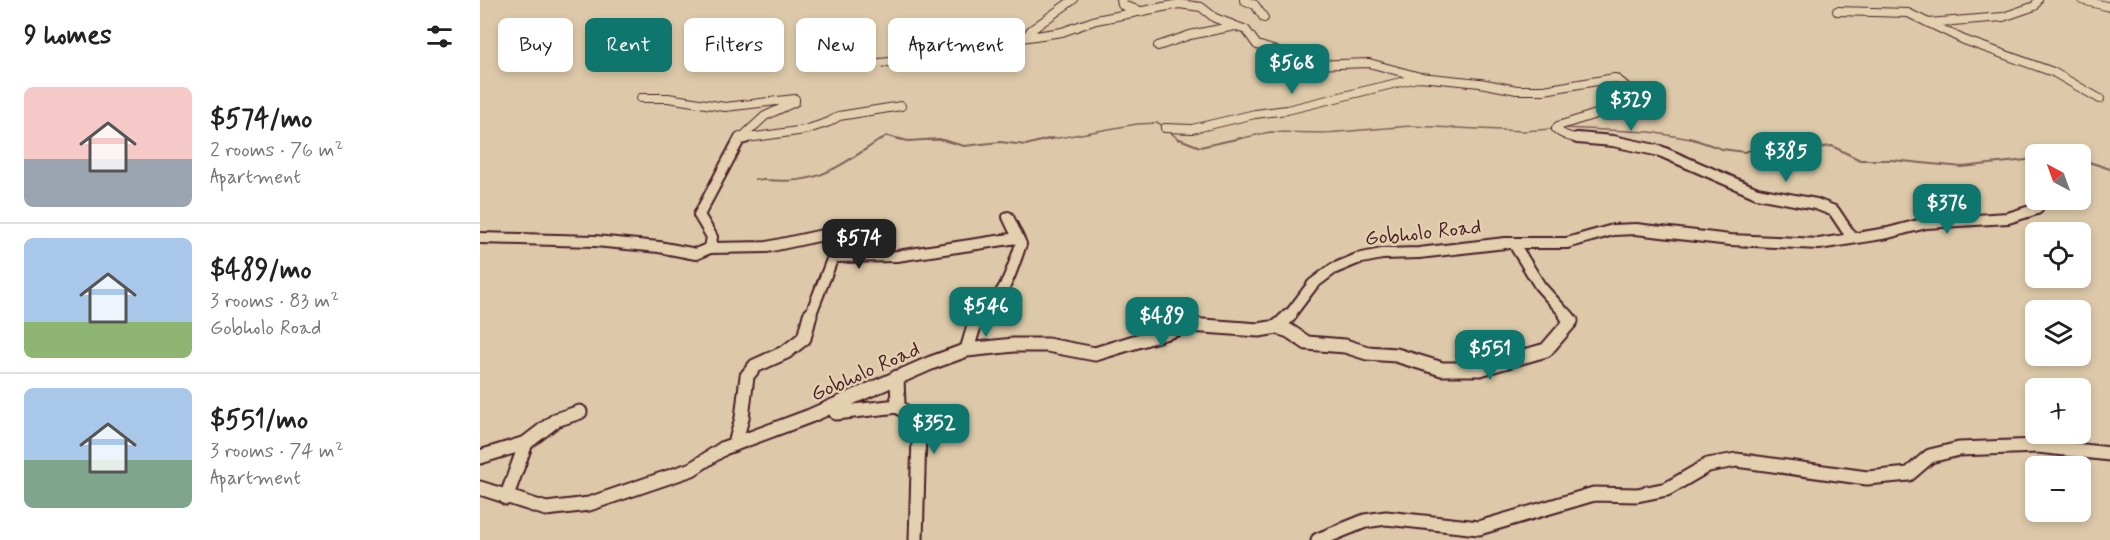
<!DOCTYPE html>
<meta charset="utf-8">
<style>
body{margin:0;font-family:Mynerve,sans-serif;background:#f2f2f2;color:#222;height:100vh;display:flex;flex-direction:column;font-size:22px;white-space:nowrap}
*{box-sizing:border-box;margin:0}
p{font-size:20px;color:#767676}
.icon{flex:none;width:33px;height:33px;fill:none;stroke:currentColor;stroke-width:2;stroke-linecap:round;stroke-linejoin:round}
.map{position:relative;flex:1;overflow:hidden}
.panel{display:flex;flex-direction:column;background:#fff;width:480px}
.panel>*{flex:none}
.hud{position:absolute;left:18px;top:18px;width:570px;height:54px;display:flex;gap:12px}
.needle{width:39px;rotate:319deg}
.tools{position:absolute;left:1545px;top:144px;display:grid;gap:12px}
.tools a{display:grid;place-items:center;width:66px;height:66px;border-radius:9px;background:#fff;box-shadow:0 3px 9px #0003;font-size:30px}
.price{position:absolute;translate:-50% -51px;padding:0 14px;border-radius:12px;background:#0f766e;color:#fff;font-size:20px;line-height:39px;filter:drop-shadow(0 2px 3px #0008)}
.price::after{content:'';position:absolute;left:50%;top:36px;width:18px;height:14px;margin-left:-9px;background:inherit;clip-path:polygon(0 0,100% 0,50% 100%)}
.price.current{background:#222;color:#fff}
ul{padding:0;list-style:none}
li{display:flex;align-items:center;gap:18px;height:150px;padding:0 24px}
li+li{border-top:2px solid #e0e0e0}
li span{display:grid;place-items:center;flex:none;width:168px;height:120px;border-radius:9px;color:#555}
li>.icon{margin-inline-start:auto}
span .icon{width:72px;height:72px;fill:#fffc;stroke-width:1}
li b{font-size:26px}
h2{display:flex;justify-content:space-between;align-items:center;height:72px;padding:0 24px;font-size:26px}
.chip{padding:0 21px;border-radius:9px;background:#fff;box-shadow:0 3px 9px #0003;font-size:21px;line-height:54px}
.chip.current{background:#0f766e;color:#fff}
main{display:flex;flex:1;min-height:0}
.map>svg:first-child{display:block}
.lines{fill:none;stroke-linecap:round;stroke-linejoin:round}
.stream-far1{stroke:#805e5a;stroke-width:1.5}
.stream{stroke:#805e5a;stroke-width:2}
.minor-far2-casing{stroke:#4a1f2b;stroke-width:10}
.minor-far1-casing{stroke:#4a1f2b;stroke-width:14}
.minor-casing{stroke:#4a1f2b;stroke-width:17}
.minor-far2{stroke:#e3d0ae;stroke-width:8}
.minor-far1{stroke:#e3d0ae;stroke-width:10}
.minor{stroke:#e3d0ae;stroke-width:13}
.labels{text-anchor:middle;stroke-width:5;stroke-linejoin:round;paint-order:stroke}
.street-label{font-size:21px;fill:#4a1f2b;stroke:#e3d0ae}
</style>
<main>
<section class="panel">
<h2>9 homes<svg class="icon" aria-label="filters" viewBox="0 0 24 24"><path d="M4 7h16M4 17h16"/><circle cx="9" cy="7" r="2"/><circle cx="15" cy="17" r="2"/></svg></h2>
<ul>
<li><span style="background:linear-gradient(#f6c9c9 60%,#9aa5b1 0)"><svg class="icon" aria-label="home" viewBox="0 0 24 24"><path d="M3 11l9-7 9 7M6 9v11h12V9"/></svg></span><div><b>$574/mo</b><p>2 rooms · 76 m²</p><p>Apartment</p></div></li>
<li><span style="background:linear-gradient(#a9c7e8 70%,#8fb573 0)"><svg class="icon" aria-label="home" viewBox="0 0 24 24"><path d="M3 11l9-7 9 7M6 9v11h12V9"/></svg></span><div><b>$489/mo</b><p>3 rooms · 83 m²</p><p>Gobholo Road</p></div></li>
<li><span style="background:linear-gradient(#a9c7e8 60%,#7fa58c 0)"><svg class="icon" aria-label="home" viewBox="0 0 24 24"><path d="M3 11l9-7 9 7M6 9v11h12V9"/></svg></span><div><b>$551/mo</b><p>3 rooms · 74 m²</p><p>Apartment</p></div></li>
</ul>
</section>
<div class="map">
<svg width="1630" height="540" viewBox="0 0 1630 540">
<rect width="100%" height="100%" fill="#ddc9a9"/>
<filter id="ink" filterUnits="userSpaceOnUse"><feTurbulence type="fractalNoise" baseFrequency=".0167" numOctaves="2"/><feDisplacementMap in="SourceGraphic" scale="12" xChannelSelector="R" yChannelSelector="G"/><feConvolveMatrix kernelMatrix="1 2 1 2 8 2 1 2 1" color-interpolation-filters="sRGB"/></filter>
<g filter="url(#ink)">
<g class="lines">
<!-- stream-far1 -->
<path class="stream-far1" d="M1082,128L1170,132L1217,140
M688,130L699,140
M400,140L406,136L422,140
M448,140H462
M567,140L657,124L679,123L683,127
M754,140L790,132L846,133L931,126L1044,131L1071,129"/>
<!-- stream -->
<path class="stream" d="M416,138L428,141L459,139L484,146L520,142L546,145L572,138
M697,138L720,147L761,138
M1210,138L1242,149L1264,152L1296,143L1328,149L1352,146L1380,160H1412L1482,167L1556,159
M1600,159L1630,169
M275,179C337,187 353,170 403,138"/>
<!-- minor-far2 casing -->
<g class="minor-far2-casing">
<path id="minor-far2" d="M641,0L642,5L661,11
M764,0L775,5L784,18
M1602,0L1630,7
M1357,11L1428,13L1484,40L1573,72L1620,99
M1448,23L1523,17L1555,6L1558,0
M546,37L551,30L593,0
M678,46L710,35L755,26
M399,63L453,58L495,45L582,32L616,20L699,4L721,7L735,18L766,30L777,45L812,56L831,65L889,63L940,77L1000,83L1037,90H1064L1135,78C1147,86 1151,89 1148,104L1078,126L1076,129C1085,138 1100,139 1112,140
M1124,96L1150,95
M161,98H188L245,107L315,99V102L285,116L259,140
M685,128L712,129L775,114L807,110L937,78
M260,139L325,130L349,122L359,116L421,106"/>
</g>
<!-- minor-far1 casing -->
<g class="minor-far1-casing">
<path id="minor-far1" d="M1097,138L1133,141L1180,151L1277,193L1336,204L1354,211L1372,238
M260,139L265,138
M0,238L115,241L179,247L216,254L230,248L232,237L219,215L260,138
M1034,244L1060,286L1087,316
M230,248L287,247L343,235L353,257L417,256L537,238
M330,316L353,257
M499,316C525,297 531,273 541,244L528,217
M809,316L833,284L853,269L877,259L902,254L939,253L1025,243H1087L1133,230L1156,229L1250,240L1339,244L1408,233L1446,223L1528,218L1557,209"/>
</g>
<!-- minor casing -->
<g class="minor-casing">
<path id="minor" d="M797,327L809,331L827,343L865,346L887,353L916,355L962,369H1000L1066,350L1091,321L1086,315
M487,350L496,319L501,315
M417,377L418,406L435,421L439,435L436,540
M356,413L418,406
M255,444L262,418L267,376L275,366L306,352L324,338L330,315
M0,457L46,443L76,420L100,412
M0,488L66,509L109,504L212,469L244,448L330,416L451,363L487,350L534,345H567L615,354L710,325L779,330L797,327L810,315
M26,498L46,443
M838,540L885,521L906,518L999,528L1114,494L1157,495L1187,489L1228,465L1256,460L1387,478L1429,474L1450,456L1479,449L1558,446L1630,454"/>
</g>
<!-- minor-far2 -->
<use href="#minor-far2" class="minor-far2"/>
<!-- minor-far1 -->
<use href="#minor-far1" class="minor-far1"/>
<!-- minor -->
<use href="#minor" class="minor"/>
</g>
</g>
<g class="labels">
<!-- street labels -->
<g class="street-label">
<text transform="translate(943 232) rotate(-6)" y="7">Gobholo Road</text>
<text transform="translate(385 371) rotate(-24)" y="7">Gobholo Road</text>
</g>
</g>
</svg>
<div class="tools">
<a><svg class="needle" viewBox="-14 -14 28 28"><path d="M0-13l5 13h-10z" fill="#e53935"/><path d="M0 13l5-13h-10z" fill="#767676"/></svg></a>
<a><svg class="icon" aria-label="locate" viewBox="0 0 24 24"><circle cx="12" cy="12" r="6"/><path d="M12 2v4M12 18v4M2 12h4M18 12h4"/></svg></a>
<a><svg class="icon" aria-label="layers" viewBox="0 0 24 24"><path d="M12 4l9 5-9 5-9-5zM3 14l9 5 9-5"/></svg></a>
<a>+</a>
<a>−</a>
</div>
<b class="price" style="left:812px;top:95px">$568</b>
<b class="price" style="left:1151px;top:132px">$329</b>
<b class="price" style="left:1306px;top:183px">$385</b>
<b class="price" style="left:1467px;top:235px">$376</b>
<b class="price current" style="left:379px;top:270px">$574</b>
<b class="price" style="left:506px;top:338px">$546</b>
<b class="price" style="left:682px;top:348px">$489</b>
<b class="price" style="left:1010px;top:381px">$551</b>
<b class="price" style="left:454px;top:455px">$352</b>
<div class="hud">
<a class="chip">Buy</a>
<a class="chip current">Rent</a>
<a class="chip">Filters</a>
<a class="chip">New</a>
<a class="chip">Apartment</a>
</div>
</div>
</main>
